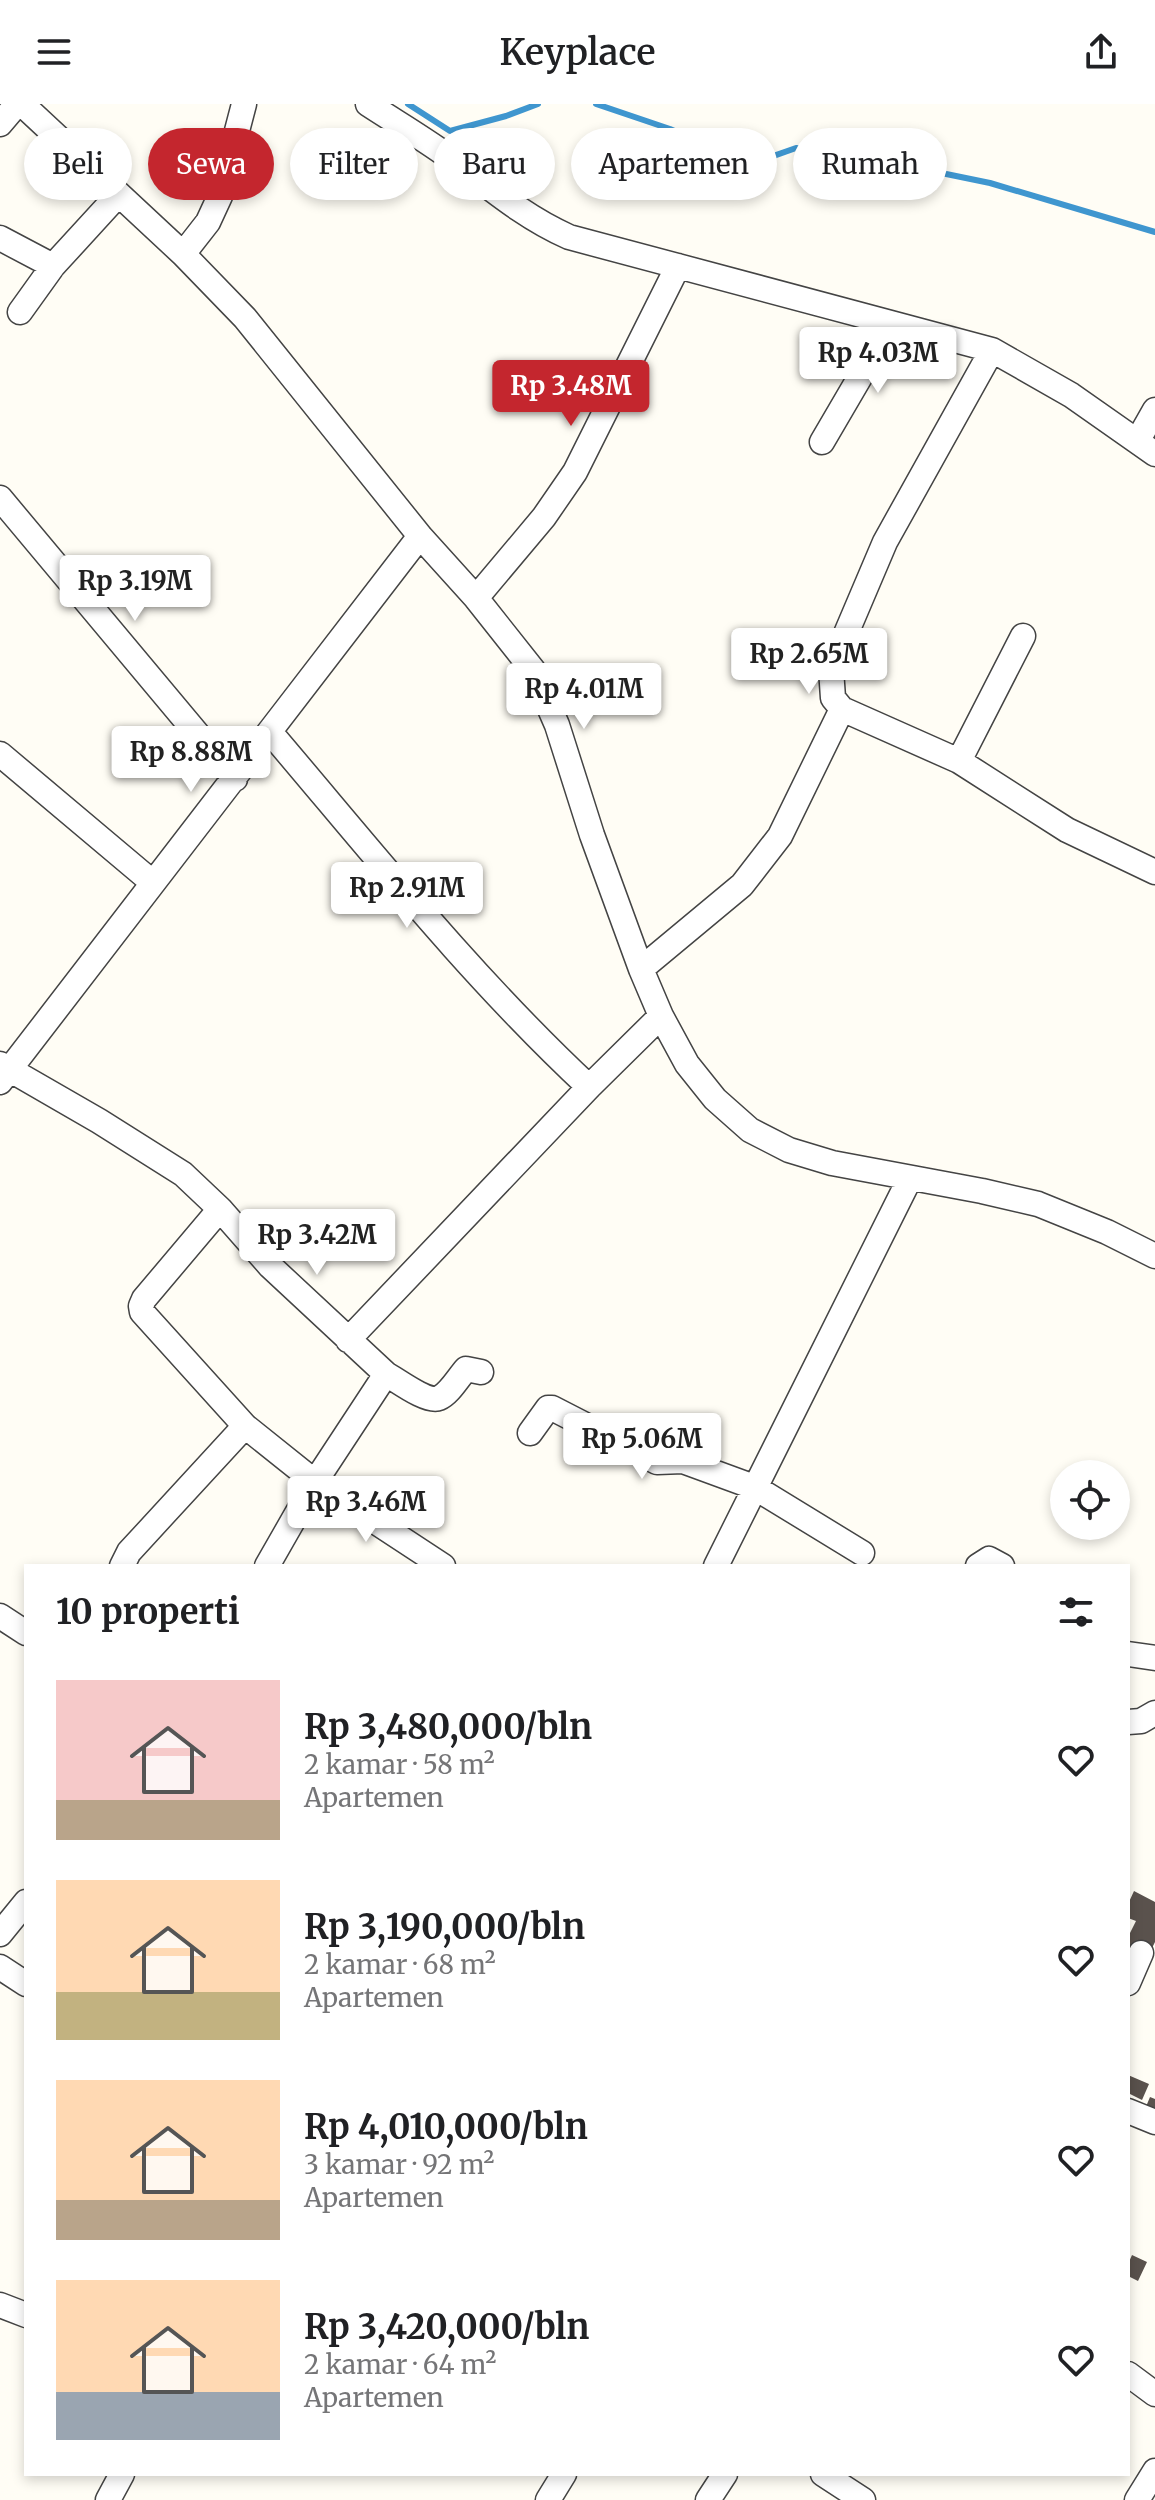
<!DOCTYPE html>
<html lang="id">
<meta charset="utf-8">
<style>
body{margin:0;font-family:Merriweather,serif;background:#f2f2f2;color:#202124;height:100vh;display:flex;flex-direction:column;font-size:30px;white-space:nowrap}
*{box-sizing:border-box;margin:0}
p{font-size:26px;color:#757577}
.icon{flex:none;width:44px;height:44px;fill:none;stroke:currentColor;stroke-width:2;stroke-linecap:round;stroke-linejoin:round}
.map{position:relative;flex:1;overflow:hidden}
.drawer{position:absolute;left:24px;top:1460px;width:1106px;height:912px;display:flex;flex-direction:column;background:#fff;border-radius:0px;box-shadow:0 4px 12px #0003}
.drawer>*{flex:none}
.top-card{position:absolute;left:24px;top:24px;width:1108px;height:72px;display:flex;gap:16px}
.buttons{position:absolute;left:1050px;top:1356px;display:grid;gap:16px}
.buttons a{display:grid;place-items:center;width:80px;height:80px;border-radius:50%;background:#fff;box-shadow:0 4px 12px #0003;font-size:40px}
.price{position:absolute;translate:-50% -68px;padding:0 18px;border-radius:8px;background:#fff;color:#222;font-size:26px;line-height:52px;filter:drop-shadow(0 2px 4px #0008)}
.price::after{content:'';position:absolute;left:50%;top:48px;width:24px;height:18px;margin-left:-12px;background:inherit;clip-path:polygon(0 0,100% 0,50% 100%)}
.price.selected{background:#c4262e;color:#fff}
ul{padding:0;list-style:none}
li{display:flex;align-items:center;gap:24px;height:200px;padding:0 32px}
li span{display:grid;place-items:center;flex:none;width:224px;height:160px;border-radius:0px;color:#555}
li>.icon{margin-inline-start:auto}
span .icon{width:96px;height:96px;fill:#fffc;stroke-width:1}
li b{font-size:34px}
h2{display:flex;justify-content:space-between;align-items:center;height:96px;padding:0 32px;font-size:34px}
.tag{padding:0 28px;border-radius:36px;background:#fff;box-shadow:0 4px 12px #0003;font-size:28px;line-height:72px}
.tag.selected{background:#c4262e;color:#fff}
header{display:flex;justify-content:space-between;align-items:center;height:104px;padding:0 32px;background:#fff;font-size:36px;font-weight:600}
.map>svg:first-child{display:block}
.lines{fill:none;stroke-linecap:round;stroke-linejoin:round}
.stream{stroke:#3f96cf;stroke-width:6}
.building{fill:#5a524d}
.minor-casing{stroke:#444;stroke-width:27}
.minor{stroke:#fff;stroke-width:24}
</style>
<header><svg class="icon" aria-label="menu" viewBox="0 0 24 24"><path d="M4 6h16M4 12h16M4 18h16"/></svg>Keyplace<svg class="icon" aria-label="share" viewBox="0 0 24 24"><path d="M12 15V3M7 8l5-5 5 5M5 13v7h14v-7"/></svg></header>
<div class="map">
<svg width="1155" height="2396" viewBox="0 0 1155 2396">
<rect width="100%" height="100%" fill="#fffdf5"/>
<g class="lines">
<!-- stream -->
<path class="stream" d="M408,0L450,27L506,12L538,0
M596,0L670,25L704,40L710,67L730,74L759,57L796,44L883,57L990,79L1155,128"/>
</g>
<!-- building -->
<path class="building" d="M1134,1787L1155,1798V1838L1149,1850L1128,1840V1833L1136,1817L1128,1814V1800Z
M1128,1971L1149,1980L1142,1996L1128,1989Z
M1150,1993L1155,1995V2009L1145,2005Z
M1132,2151L1147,2158L1138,2177L1128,2172V2160Z"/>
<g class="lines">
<!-- minor casing -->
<g class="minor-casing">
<path id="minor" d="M22,0L183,150L245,214L420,432L476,494L533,566L557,621L592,731L641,865L661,912L687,960L715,995L750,1026L789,1046L832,1059L982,1087L1038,1100L1107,1128L1155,1152
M368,0C397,19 428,37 456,58C493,86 526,114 569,133L992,246L1071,291L1155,350
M0,20L17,0
M0,134L53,162
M183,150L208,118L220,92L244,0
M20,208L53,162L118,91
M992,246L885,438L831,565L833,594L842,605L959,657L1067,726L1155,768
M1138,336L1155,306
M822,338L891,220
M0,394L235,675
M476,494L544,413L575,368L678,162
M270,628C373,749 472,874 589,983
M0,650L152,778
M959,657L1023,532
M641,865L742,781L780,732L842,605
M0,960L99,1017L183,1070L220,1105L270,1162L386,1270L315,1378L267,1462
M0,978L420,432
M220,1105L144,1195L141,1202L142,1208L245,1322L315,1378L443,1462
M348,1236L589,983L661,912
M386,1270C397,1276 427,1299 439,1294C449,1290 458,1274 466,1265L481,1268
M530,1329L548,1304H552L657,1358L683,1357L754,1383L862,1449
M122,1462L129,1448L245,1322
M716,1462L910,1074
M978,1462L989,1455L1002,1462
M0,1512L26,1529
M1128,1550L1155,1554
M1128,1618L1141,1617L1155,1609
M0,1830L26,1798
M0,1863L26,1880
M1128,1879L1141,1849
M1128,2007L1155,2018
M0,2201L26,2211
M1128,2270L1155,2290
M823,2370L863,2396
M108,2396L122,2370
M548,2396L564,2370
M708,2396L725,2370
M1137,2396L1155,2367"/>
</g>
<!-- minor -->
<use href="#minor" class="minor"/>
</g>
</svg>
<div class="buttons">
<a><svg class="icon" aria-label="locate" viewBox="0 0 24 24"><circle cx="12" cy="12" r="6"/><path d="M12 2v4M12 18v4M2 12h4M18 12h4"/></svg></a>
</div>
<b class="price" style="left:878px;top:291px">Rp 4.03M</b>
<b class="price selected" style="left:571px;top:324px">Rp 3.48M</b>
<b class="price" style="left:135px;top:519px">Rp 3.19M</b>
<b class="price" style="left:809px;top:592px">Rp 2.65M</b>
<b class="price" style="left:584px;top:627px">Rp 4.01M</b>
<b class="price" style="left:191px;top:690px">Rp 8.88M</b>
<b class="price" style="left:407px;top:826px">Rp 2.91M</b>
<b class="price" style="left:317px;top:1173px">Rp 3.42M</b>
<b class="price" style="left:642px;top:1377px">Rp 5.06M</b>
<b class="price" style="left:366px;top:1440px">Rp 3.46M</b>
<div class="top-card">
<a class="tag">Beli</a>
<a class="tag selected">Sewa</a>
<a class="tag">Filter</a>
<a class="tag">Baru</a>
<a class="tag">Apartemen</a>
<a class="tag">Rumah</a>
</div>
<section class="drawer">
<h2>10 properti<svg class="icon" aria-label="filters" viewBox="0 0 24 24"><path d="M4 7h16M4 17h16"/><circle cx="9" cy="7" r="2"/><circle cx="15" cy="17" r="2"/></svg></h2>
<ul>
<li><span style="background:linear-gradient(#f6c9c9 75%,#b9a48a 0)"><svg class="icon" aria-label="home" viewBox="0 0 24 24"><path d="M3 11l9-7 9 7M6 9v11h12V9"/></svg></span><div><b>Rp 3,480,000/bln</b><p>2 kamar · 58 m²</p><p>Apartemen</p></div><svg class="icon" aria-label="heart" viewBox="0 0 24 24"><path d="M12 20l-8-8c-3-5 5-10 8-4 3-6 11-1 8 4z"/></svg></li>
<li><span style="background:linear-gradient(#ffd9b3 70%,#c2b280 0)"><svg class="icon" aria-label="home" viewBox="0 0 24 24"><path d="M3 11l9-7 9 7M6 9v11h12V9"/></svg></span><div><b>Rp 3,190,000/bln</b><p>2 kamar · 68 m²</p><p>Apartemen</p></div><svg class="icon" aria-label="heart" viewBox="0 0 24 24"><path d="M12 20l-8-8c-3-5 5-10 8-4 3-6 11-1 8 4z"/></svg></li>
<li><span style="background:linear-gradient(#ffd9b3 75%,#b9a48a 0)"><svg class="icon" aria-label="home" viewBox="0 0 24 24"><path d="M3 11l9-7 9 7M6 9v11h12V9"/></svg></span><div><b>Rp 4,010,000/bln</b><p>3 kamar · 92 m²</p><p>Apartemen</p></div><svg class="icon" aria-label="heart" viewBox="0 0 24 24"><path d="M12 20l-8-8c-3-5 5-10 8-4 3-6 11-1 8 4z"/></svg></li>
<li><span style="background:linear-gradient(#ffd9b3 70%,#9aa5b1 0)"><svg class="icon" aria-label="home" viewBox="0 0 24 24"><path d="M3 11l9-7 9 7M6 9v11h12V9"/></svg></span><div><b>Rp 3,420,000/bln</b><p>2 kamar · 64 m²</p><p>Apartemen</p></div><svg class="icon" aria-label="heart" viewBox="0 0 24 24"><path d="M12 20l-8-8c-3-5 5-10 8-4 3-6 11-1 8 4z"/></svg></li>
</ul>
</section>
</div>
